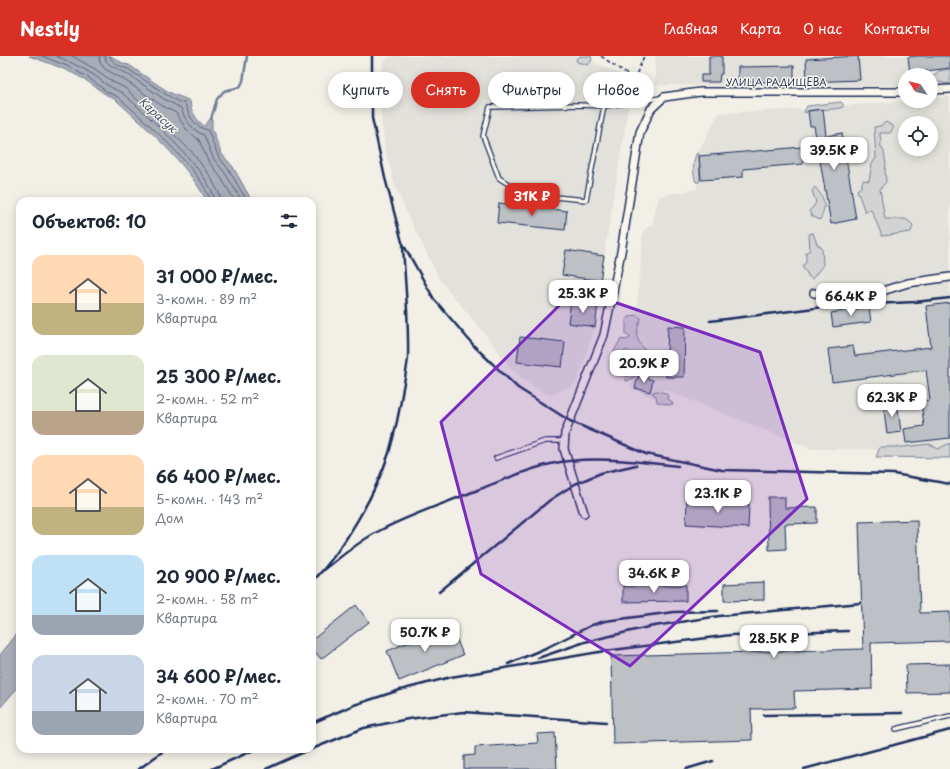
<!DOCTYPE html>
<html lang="ru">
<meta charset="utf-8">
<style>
body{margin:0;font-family:"Playpen Sans",sans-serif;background:#f6f6f7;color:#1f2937;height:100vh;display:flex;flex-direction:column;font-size:15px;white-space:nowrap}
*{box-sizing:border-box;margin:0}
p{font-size:13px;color:#747a83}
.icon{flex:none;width:22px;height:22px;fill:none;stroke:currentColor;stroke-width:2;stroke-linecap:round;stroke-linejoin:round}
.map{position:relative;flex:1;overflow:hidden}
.details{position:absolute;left:16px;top:141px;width:300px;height:556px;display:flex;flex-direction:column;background:#fff;border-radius:12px;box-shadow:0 2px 10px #0003}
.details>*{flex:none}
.guide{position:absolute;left:328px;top:16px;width:380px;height:36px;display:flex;gap:8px}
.needle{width:26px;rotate:306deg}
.fabs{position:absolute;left:898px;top:12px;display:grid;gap:8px}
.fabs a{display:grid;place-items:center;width:40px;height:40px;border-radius:50%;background:#fff;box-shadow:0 2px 10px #0003;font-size:20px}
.price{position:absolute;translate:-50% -34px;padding:0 9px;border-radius:8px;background:#fff;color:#222;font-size:13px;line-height:26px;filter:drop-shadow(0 1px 2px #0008)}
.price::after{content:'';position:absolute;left:50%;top:24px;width:12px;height:9px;margin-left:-6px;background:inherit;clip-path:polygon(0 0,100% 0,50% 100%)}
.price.on{background:#d93025;color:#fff}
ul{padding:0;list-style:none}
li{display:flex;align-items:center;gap:12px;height:100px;padding:0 16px}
li span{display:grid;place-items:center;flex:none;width:112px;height:80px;border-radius:12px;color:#555}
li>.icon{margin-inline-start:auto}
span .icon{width:48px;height:48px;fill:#fffc;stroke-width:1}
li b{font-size:17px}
h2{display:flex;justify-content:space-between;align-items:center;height:48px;padding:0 16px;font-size:17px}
.pill{padding:0 14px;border-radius:18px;background:#fff;box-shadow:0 2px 10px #0003;font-size:14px;line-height:36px}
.pill.on{background:#d93025;color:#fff}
header{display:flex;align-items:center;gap:24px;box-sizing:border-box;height:56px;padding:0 20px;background:#d93025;color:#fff}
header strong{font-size:19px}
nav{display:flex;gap:22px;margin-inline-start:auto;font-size:14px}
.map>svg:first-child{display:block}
.built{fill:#e2e1dc;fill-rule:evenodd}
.green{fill:#d2d3d2;stroke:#768198}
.water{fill:#a9adb7;stroke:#707b93}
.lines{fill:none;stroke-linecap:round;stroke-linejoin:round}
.shore{stroke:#546182;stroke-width:1}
.stream{stroke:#707b93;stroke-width:2.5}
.building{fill:#bdc0c4;stroke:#1b2f5e}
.lane-casing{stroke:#1b2f5e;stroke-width:6}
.street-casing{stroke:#1b2f5e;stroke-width:10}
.path{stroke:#1b2f5e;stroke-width:1.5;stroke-dasharray:4 3;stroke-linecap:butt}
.lane{stroke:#fbf7ec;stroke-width:3.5}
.street{stroke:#fbf7ec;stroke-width:7}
.rail{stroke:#1b2f5e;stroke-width:2.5}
.marked{fill:#7b2cbf;fill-opacity:0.2;stroke:#7b2cbf;stroke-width:3;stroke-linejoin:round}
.labels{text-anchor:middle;stroke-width:3;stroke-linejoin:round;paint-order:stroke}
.street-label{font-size:10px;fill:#1b2f5e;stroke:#fbf7ec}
.water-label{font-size:11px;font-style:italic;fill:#465579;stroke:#fbf7ec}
</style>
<header>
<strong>Nestly</strong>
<nav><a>Главная</a><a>Карта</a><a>О нас</a><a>Контакты</a></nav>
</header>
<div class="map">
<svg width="950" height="713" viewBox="0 0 950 713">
<rect width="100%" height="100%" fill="#f2efe6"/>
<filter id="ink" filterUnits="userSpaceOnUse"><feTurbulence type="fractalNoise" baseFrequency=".025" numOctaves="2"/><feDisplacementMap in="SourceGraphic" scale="8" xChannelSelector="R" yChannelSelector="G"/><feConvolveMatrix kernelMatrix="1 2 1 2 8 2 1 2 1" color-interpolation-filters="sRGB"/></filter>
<g filter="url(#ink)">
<!-- built -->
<path class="built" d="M390,0H579L630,22L628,53L600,225L595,271L576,328L552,339L546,338L528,327L512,314L485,278L440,224L411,166L395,130L385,93L381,57L383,6Z
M655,0H913L907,1L910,19H905V30H807L655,29Z
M950,41V394L812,393L663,333L658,343L631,333L643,175L652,168L659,140L697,133L698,96L719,57L804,53L905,45H931V42ZM905,67H931V93H905Z"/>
<!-- green -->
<path class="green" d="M580,0H591L592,4L588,9L577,6L576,3Z
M950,13V28L938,26L931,21L939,15Z
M841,46L843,48V51C831,55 819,52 807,55L806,57L804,56L807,50Z
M886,66L894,71L890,77H880L881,91L884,96L886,109L885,114L886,126L880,133L885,163H906L913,169L911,176L882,180L871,153L865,156L857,134L861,131L863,124L869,125L872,108L876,102L874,71L880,70Z
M697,97L699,98L700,123L699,126H696C693,119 692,104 697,97Z
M815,131C825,143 827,149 820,164L812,160L809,155L814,150L816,146L812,135Z
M813,177L817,188L822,192L823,209L812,223L808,220L807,217L802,211L806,206V196L810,194L809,178Z
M635,259L641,262C639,268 636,275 637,281C640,293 653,294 636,305L634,321L628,325L625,324L627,318L624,312L629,296L626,294L623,297L614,295L621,283L626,284L631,281L626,278V264L629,261Z
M658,335L665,337L668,339L667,343L670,344L673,348L670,349L657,346L656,340L652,337L653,336Z
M950,387V402L876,401L880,391H903L930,388L938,393Z"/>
<!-- water -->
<path class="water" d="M29,0H111L124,8L129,9C142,18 156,28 169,36C176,40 183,41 190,45C191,56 196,63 204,70L212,61V73L221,97L233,111L252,145H207C185,105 149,74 116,44C105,39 97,32 87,25C69,14 49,7 29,0Z
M20,574V629L0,652V599Z"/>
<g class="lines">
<!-- shore -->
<path class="shore" d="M42,0L67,10L89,22L107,36L118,41C139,59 207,119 210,145
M56,0C68,5 81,11 92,18C98,21 103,27 109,30C113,33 118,34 122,37C143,54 214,120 215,145
M72,0L95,13L113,26L125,32L163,68L191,95L210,120L219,137L221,145
M99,0L100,7L105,13L123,23L161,49L176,57L186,73L199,84L208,105L220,120L235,145
M105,0L106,5L110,9L126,17L164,43L181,52C184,63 193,75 204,79L213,102L225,117L242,145
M110,0C111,7 121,11 128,13L167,39L179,46L185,47C188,59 195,72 208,74L218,100L229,114L247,145"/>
<!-- stream -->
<path class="stream" d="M211,63L217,43L224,35L240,31L243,25L247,0"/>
</g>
<!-- building -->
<path class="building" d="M709,0H722V18H720L719,26H701V19H709Z
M858,0L860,24L807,26L806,3Z
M918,0H950V12L910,17L908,1Z
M794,10V26H738V11Z
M823,53L826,80L842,77L856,163L831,168L814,70H810L808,55Z
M802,91L803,108L743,113V121L701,124L699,100Z
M499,147L567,155L565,174L497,167Z
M566,194L604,200L600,225L562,219Z
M571,244L598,248L595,271L568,267Z
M950,247V382L906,387L904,373L924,370L921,345L930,344L926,314L832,326L828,293L853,290L855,300L931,291L926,250Z
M869,251L871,266L833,271L831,257Z
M668,270L685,271L684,321H666Z
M520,281L565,286L562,311L517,306Z
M638,320L653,324L650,336L635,332Z
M897,345L901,376L887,378L883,347Z
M768,441H785V452L817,451V467L785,468L786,493L769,494Z
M687,444L749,448L748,472L686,468Z
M917,464L920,557L950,556V585L871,587L872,633L794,635L795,652L751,653L752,684L613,688L611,600L863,593L859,466Z
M764,526V544L724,545V528Z
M686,529V545L623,546V530Z
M356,549L369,566L321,603L312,592V584Z
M451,569L463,599L399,625L387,595Z
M950,608V636L907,637L906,609Z
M555,677L557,713H464V700L475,699V691L538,687L537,678Z"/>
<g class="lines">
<!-- lane casing -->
<g class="lane-casing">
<path id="lane" d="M604,50L586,144L524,138L499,122L483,80L490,51L578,49L604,50L661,42
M496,402L545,385H564
M896,673L950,660"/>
</g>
<!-- street casing -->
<g class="street-casing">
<path id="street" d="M931,34L950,33
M814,237L844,239L876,237L908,227L950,221
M584,457L564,393L565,377L604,279L621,196L640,76L651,53L664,41L700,36H905"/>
</g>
<!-- path -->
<path class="path" d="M601,0L653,37
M634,24L644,0"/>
<!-- lane -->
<use href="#lane" class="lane"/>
<!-- street -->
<use href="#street" class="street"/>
<!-- rail -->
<path class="rail" d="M372,0V62L385,122L402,186L434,243L475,291L518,332L570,365L646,398L722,414L894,418L950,428
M710,265L831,250L915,246L950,242
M324,514C342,500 359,485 379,475C411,458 446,447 480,433C509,422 538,408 569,405C606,401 642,406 678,410
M312,526C343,495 375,439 389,397C395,376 400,353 403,332C405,322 407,312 408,302C409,264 405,227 403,190
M439,536L550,444L575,428L601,417L636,409
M538,602L585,586L648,571L719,560L861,547
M508,608L548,591L592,569L605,565L674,556L718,555
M764,659L902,657
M312,667L354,649L400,634L451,621L605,595L731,579L848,575
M312,693L364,672L408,663L463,656L606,666
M139,713L166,693
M212,713L256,693
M266,713L311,693
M686,713L713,705
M804,713L950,674"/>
</g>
</g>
<!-- marked area -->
<path class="marked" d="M576,233L760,296L807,443L630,610L481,518L441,366Z"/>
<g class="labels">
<!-- street labels -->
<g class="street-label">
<text x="776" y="30">УЛИЦА РАДИЩЕВА</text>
</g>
<!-- water labels -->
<g class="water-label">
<text transform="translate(158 59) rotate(42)" y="4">Карасук</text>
</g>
</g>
</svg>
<div class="fabs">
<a><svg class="needle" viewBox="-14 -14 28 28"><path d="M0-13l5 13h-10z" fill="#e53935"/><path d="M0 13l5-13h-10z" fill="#747a83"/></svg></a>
<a><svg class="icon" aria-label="locate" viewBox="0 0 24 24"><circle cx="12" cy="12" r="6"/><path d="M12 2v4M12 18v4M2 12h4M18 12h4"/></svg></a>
</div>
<b class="price" style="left:834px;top:115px">39.5K ₽</b>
<b class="price on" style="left:532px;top:161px">31K ₽</b>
<b class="price" style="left:583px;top:258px">25.3K ₽</b>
<b class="price" style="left:851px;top:261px">66.4K ₽</b>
<b class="price" style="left:644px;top:328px">20.9K ₽</b>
<b class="price" style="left:892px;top:362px">62.3K ₽</b>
<b class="price" style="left:718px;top:458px">23.1K ₽</b>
<b class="price" style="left:654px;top:538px">34.6K ₽</b>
<b class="price" style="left:425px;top:597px">50.7K ₽</b>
<b class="price" style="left:774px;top:603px">28.5K ₽</b>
<div class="guide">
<a class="pill">Купить</a>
<a class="pill on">Снять</a>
<a class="pill">Фильтры</a>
<a class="pill">Новое</a>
</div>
<section class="details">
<h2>Объектов: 10<svg class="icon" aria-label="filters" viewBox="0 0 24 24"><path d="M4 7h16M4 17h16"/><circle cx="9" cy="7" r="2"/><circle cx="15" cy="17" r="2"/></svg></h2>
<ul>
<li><span style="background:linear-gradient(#ffd9b3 60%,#c2b280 0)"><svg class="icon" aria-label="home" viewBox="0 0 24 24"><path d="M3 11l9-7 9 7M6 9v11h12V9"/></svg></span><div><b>31 000 ₽/мес.</b><p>3-комн. · 89 m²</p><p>Квартира</p></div></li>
<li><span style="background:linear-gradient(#dfe7d0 70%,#b9a48a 0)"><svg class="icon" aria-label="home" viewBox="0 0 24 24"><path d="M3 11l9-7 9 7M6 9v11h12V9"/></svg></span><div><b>25 300 ₽/мес.</b><p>2-комн. · 52 m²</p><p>Квартира</p></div></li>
<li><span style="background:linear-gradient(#ffd9b3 65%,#c2b280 0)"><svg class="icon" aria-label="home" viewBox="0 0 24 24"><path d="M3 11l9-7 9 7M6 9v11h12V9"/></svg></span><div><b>66 400 ₽/мес.</b><p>5-комн. · 143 m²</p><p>Дом</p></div></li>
<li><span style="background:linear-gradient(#bfe0f5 75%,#9aa5b1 0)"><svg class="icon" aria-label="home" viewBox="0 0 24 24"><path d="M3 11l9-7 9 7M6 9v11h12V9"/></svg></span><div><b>20 900 ₽/мес.</b><p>2-комн. · 58 m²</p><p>Квартира</p></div></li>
<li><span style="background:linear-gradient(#c9d6e8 70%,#9aa5b1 0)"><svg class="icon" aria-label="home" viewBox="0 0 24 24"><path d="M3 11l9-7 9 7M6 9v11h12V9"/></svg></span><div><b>34 600 ₽/мес.</b><p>2-комн. · 70 m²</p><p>Квартира</p></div></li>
</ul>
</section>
</div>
